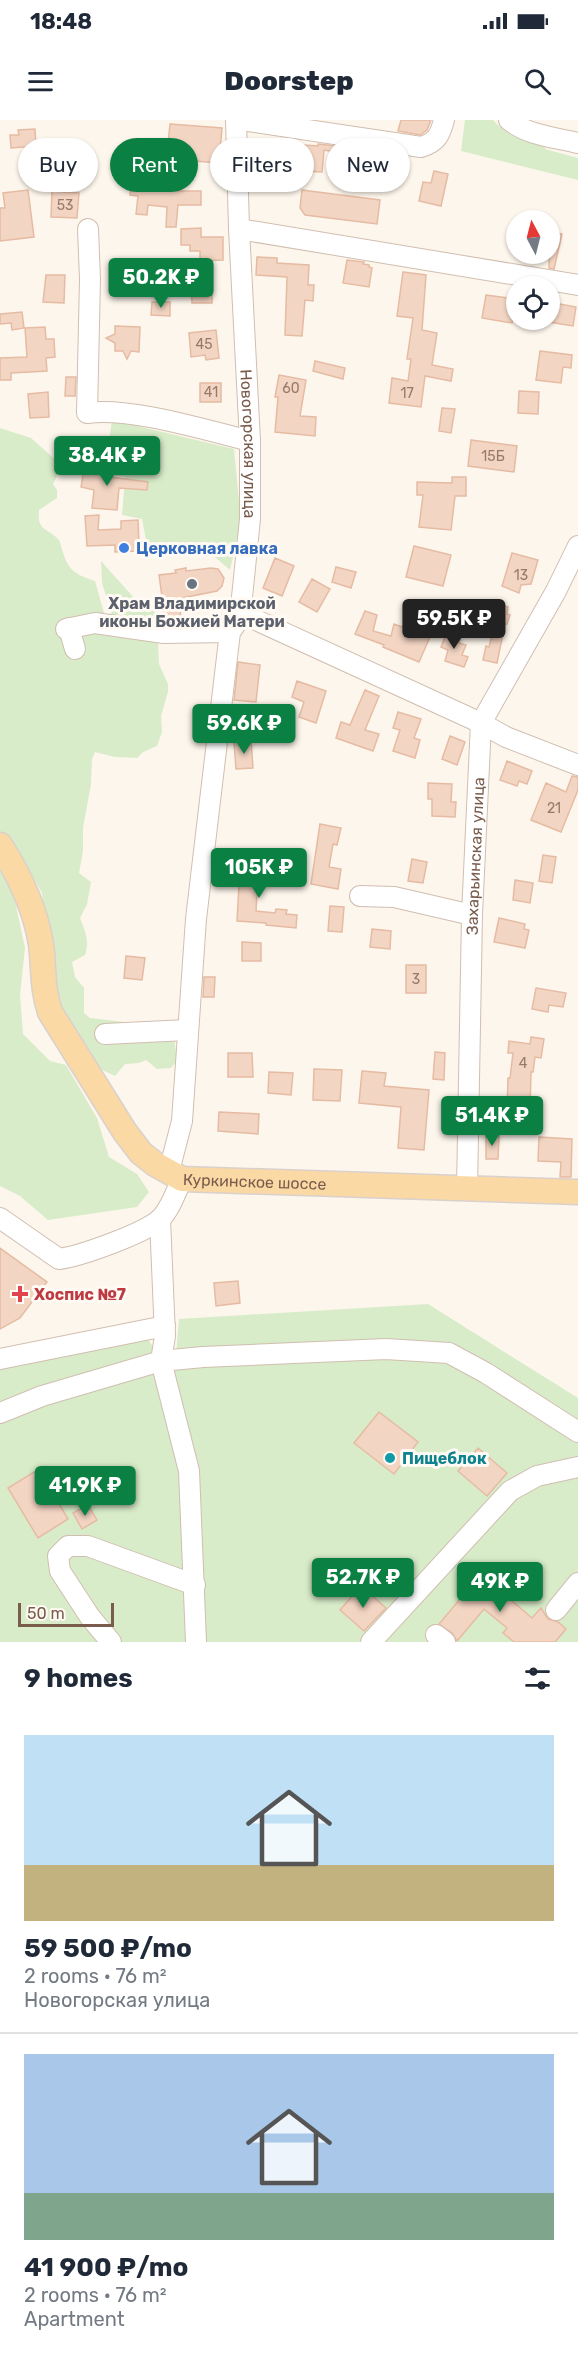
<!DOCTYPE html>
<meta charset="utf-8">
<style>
body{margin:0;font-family:Rubik,sans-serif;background:#f6f6f7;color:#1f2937;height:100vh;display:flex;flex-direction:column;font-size:22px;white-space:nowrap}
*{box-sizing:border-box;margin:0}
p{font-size:20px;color:#747a83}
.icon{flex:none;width:33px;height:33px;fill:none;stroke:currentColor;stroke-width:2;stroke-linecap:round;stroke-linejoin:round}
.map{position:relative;height:1522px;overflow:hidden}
.drawer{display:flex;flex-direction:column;background:#fff;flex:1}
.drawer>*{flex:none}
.guide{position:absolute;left:18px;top:18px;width:543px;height:54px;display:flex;gap:12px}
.needle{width:39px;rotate:353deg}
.tools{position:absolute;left:506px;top:90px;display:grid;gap:12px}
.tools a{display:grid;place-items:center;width:54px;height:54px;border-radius:50%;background:#fff;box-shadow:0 2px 4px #0004;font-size:30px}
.scale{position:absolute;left:18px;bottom:15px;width:96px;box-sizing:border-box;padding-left:6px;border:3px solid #7a5c4d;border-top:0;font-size:16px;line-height:21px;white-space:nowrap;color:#7a5c4d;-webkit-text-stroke:4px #fffaf3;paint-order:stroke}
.price{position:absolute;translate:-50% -51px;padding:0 14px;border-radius:6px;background:#0b8043;color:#fff;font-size:20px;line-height:39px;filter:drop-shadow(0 2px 3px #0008)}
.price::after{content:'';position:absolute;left:50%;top:36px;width:18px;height:14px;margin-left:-9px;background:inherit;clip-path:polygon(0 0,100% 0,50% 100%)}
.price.selected{background:#222;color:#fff}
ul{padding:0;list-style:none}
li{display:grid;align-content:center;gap:12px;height:318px;padding:0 24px}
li+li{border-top:2px solid #e0e1e3}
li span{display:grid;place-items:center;height:186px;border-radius:0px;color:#555}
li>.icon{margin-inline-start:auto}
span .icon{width:108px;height:108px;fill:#fffc;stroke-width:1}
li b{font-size:26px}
h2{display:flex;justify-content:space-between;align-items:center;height:72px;padding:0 24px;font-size:26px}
.chip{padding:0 21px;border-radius:27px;background:#fff;box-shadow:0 2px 4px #0004;font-size:21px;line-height:54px}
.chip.selected{background:#0b8043;color:#fff}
.status{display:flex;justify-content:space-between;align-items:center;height:42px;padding:0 30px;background:#fff;direction:ltr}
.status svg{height:16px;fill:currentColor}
header{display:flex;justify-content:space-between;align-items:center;height:78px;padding:0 24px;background:#fff;font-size:27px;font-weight:800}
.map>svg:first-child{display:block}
.green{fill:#d8ecc9}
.building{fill:#f3d5c3;stroke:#e6bba3;stroke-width:1.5}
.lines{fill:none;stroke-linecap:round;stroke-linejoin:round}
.minor-casing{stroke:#d1beb0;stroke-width:22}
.major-casing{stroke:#dad1cd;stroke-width:27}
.minor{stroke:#fff;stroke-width:20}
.major{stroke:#fbd9a5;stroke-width:24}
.shop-dot{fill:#3f7fe0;stroke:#fffaf3;stroke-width:2}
.worship-dot{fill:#6b7280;stroke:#fffaf3;stroke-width:2}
.health-dot{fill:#e0444e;stroke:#fffaf3;stroke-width:2}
.culture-dot{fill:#0f9aa8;stroke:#fffaf3;stroke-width:2}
.labels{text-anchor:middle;stroke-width:6;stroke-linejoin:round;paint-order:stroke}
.number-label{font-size:14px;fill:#987a6a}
.street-label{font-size:16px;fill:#7a5c4d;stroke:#fffaf3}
.shop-label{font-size:16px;font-weight:bold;fill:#366cbe;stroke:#fffaf3;text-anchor:start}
.worship-label{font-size:16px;font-weight:bold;fill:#5b616d;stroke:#fffaf3}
.health-label{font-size:16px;font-weight:bold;fill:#be3a42;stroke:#fffaf3;text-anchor:start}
.culture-label{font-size:16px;font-weight:bold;fill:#0d838f;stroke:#fffaf3;text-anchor:start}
</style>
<div class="status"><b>18:48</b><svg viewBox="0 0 49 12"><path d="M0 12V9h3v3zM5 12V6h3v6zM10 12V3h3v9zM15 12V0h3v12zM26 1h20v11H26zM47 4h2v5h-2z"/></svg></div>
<header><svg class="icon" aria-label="menu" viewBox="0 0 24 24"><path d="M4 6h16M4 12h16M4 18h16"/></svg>Doorstep<svg class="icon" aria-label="search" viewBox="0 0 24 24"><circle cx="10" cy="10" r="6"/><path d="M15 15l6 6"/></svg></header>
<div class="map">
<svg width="578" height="1522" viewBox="0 0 578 1522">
<rect width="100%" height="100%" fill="#fdf6ec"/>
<!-- green -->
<path class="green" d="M465,0H493C502,10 512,16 524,20L526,17L545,23V29L578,38V60L461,31Z
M112,300L234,329L241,400L230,450L209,432L147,425L142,399L122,395L125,357L105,354Z
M0,308L31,318L59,343L60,350L53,364L57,370V378L39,390C37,411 46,407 58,419C61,422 61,428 63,432C68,451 77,455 95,461L106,500L153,517L158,522L159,544L168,564V572L161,596L162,612L157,626L143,632L137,638L115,637L95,632L92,639L91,664L83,708V731L79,753L91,762L87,784L80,798C85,812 90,820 85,835L72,842L75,857L84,868V893L90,898L176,908L174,917L177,940L171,948L157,949L146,940L139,943L125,944L115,956L96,947L55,878L42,773L30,751L0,712Z
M101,441L135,479L157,488L156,501L112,495L102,463Z
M0,751L12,767L25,828L20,875L23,914L50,941L66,945L97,998L109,1037L137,1054L149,1072L137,1087L48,1100L20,1076L0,1066Z
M428,1184L578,1278V1522H0V1232L139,1206L174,1258L179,1199Z"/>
<!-- building -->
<path class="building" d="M401,0H431L427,10L420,15L398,11Z
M170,4L222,8L219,43L181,40L178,71H201V85H178L176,107H166L167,87L148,85L147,95L136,94L138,76L130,75L132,56L153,58L156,32L167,33Z
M35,9L36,26L11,28L10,15H19L18,10Z
M318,24L336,26V32L324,30L322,52L302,51L301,64L260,61L262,38L303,42L304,25L318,26Z
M434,51L448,54L441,86L419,81L423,62L431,63Z
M28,70L34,117L0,121V88H5L3,73Z
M302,70L380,80L377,104L305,95L300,88Z
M52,71L79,73L77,98L51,97Z
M201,108V117H223V140L200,141V131H190V125H181V109Z
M549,111L562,114L554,149L549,148Z
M257,137L277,138V143L309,145L308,165H314L313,181L305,180L302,216L285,215L287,157L256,155Z
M347,140L364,142L363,144L369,145V147L372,148L369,167L343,163Z
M403,152L426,155L422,210L437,213L432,245L453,249L451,261L425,256L421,287L389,283L392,258L408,261L411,239H407L413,198L397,196Z
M46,155H65L64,183L43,182Z
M191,164H212V183H192Z
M486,175L516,179L512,203L482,198Z
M152,182H170V196L151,195Z
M549,182L576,187L573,206L549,202Z
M22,192L24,208L12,210L11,203L0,204V194Z
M115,206L140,207L139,232L131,231L127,239L123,231H115V223L106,218L115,214Z
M45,207L46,219H54L55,237L46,238L47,251L11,253V260H0V238L27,237L25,208Z
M216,210L219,238L206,240L205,235L191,237L189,213Z
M540,231L572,235L571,248L563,247L561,263L536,260Z
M315,241L345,248L343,259L313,251Z
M279,255L306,260L300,296L316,297L315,316L275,312L278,277H275Z
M66,257H76L75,276H65Z
M200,263H221V282H200Z
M519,271L539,272L538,294L518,293Z
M48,272L49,297L30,298L28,274Z
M442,288L455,289L451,313L439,311Z
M471,320L517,326L514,352L468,346Z
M85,342L104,346L102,356L148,362L147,370L119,368L117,390L92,388L94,370L81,367Z
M452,357H466V376H455L451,410L419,407L423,375H417V362L452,363Z
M99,395L98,410L121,409V401L138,400L139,424H134L135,431L115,432V425L87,426L85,396Z
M414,426L451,435L443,466L406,457Z
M512,433L538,440L531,464L521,465L519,473L502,466Z
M275,438L294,446L282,476L263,468Z
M336,447L356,452L351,468L332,462Z
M186,448V451L211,448L218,449L224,458L222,466L217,471L182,478L180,499L165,498L159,455L176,453L175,450Z
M312,459L330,469L317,492L299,482Z
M500,485L508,487L507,494L510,495L507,504H505L497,543L483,540L486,526L489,527Z
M365,491L377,495L373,511L391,516L394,504L430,517L419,542L383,527L384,525L355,514Z
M447,512L461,517L459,523L466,525L462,535L468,537L464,547L445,541L448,530L441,527Z
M238,542L260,545L256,582L234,580Z
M297,561L326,571L316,603L299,597L304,582L292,577Z
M365,570L379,576L365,610L379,614L373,631L336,618L341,602L350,605Z
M398,592L421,599L414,618L420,620L415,638L393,631L400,610L393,608Z
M450,616L465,622L457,645L442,639Z
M251,620L253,648L236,649L234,622Z
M507,641L532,651L527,664L519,661L517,666L500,660Z
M572,656L578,657V670L561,712L531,700L546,663L566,672Z
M428,663L452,664L451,682H456L455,697L432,696V679H428Z
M320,704L341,708L337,725L333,724L329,747L341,749L338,769L311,764Z
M543,735L556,737L552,763L539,761Z
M249,737L269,740L266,757L258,756L256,791L275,793L276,789L287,790L286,794L297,795L296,808L266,805V803L237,801L239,765H245Z
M412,739L427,742L423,763L408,761Z
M515,760L533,763L530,783L513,780Z
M330,786L344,787L342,812L328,811Z
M499,798L525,804L524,809L529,810L525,828L494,822Z
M372,809L391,811L390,829L370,827Z
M242,822L261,823V841H242Z
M126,836L145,838L142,860L124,858Z
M406,845H426V873H406Z
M204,857H215L214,877H203Z
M536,868L566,873L563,887L549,885L548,892L532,889Z
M531,917L544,919L541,938L535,937L533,952H531L530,990H507L508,958H510L513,933H508L509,921L530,924Z
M435,932L445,933L444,960L433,959Z
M228,933H252L253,957H228Z
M314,949L342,950L340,981L313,980Z
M362,951L386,953L384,966L429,970L424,1030L398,1028L401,987L359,983Z
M269,952L293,953L291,975L268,973Z
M219,992L259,994L258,1014L218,1011Z
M486,1015L499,1016L498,1039H486Z
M539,1017L572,1019L571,1057H560L561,1042L538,1041Z
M0,1128L47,1162L20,1198L0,1209Z
M238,1161L240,1183L216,1186L214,1163Z
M379,1292L418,1322L394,1354L354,1323Z
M478,1328L507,1353L487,1376L458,1351Z
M39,1349L68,1399L38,1418L8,1368Z
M88,1385L97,1400L82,1409L73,1393Z
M487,1447L504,1461L498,1469L532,1498L541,1488L548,1499L558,1502L566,1509L555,1522H514L503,1513L507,1508L484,1489L457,1521L452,1513L439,1504Z
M361,1466L386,1488L364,1511L340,1490Z"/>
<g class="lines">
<!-- minor casing -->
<g class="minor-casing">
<g id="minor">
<path id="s1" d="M236,0L239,109L250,321V399L242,477L243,494L481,603L506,617L578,645"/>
<path d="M241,0L421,27C437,22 440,15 444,0"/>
<path d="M509,0C529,16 554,17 578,23"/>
<path d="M88,109L90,159L87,293C131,287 205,310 250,321"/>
<path d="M239,109L578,165"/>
<path d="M69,508L75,529"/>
<path d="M66,509L95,503L164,513L230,512"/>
<path d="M360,776L394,777L472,795"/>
<path d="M105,914L187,910"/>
<path d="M169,1051L182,1001L196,799L230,512L243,494"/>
<path id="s2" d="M467,1070L472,795L481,603L556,471L578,426"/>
<path d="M0,1098L59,1139C81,1136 142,1114 159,1100C170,1091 176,1071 182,1059"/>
<path d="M160,1099L165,1216L161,1241L189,1351L196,1522"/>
<path d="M0,1239L165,1206"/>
<path d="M0,1293L42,1276L161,1241L203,1237L386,1229L449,1233L486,1253L578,1312"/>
<path d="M556,1490L578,1463"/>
<path d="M436,1515L445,1522"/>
<path d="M111,1522L90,1497L60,1451L58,1436L68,1426H88L195,1465"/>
<path d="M371,1522L510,1371L537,1356L578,1347"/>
</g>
</g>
<!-- major casing -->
<g class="major-casing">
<g id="major">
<path id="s3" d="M0,725C20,756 35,787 41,824C44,848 42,868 50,892L125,1012L141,1033L155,1044L182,1059L578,1072"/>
</g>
</g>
<!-- minor -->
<use href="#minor" class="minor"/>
<!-- major -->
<use href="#major" class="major"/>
</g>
<!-- markers -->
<circle class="shop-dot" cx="124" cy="428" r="6"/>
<circle class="worship-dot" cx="192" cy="464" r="6"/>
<path class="health-dot" d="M17 1165h6v6h6v6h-6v6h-6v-6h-6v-6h6z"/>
<circle class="culture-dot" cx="390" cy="1338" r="6"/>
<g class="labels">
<!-- number labels -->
<g class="number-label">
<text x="65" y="90">53</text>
<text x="204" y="229">45</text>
<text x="291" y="273">60</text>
<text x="211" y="277">41</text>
<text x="407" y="278">17</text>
<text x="493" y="341">15Б</text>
<text x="521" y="460">13</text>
<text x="554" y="693">21</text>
<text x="416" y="864">3</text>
<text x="523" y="948">4</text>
</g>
<!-- street labels -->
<g class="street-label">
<text dy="6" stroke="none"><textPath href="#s1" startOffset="324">Новогорская улица</textPath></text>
<text dy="6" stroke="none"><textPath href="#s2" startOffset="334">Захарьинская улица</textPath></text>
<text dy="6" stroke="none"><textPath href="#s3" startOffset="466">Куркинское шоссе</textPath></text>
</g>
<!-- shop labels -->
<g class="shop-label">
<text x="136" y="434">Церковная лавка</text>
</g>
<!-- worship labels -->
<g class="worship-label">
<text x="192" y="489">Храм Владимирской<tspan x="192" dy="18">иконы Божией Матери</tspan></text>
</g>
<!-- health labels -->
<g class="health-label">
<text x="34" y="1180">Хоспис №7</text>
</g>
<!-- culture labels -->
<g class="culture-label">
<text x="402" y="1344">Пищеблок</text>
</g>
</g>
</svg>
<div class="tools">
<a><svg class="needle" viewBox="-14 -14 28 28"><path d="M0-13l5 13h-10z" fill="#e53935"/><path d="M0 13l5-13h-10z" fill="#747a83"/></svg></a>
<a><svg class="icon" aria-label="locate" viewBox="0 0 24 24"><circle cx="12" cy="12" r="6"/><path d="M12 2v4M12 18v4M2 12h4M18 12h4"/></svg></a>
</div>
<div class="scale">50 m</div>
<b class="price" style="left:161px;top:189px">50.2K ₽</b>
<b class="price" style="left:107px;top:367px">38.4K ₽</b>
<b class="price selected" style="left:454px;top:530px">59.5K ₽</b>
<b class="price" style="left:244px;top:635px">59.6K ₽</b>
<b class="price" style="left:259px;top:779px">105K ₽</b>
<b class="price" style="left:492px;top:1027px">51.4K ₽</b>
<b class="price" style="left:85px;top:1397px">41.9K ₽</b>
<b class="price" style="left:363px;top:1489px">52.7K ₽</b>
<b class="price" style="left:500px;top:1493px">49K ₽</b>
<div class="guide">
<a class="chip">Buy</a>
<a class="chip selected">Rent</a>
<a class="chip">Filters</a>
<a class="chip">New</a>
</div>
</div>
<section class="drawer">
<h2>9 homes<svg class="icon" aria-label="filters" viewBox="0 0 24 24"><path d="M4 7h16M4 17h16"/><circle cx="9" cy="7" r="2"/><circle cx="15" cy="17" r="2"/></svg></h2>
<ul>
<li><span style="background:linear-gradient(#bfe0f5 70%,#c2b280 0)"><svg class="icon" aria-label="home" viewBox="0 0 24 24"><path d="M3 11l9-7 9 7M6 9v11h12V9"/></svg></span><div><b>59 500 ₽/mo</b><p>2 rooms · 76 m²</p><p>Новогорская улица</p></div></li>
<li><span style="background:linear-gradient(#a9c7e8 75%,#7fa58c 0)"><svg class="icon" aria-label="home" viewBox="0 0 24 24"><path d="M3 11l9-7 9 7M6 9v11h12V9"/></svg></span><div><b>41 900 ₽/mo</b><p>2 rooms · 76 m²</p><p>Apartment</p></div></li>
</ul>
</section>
